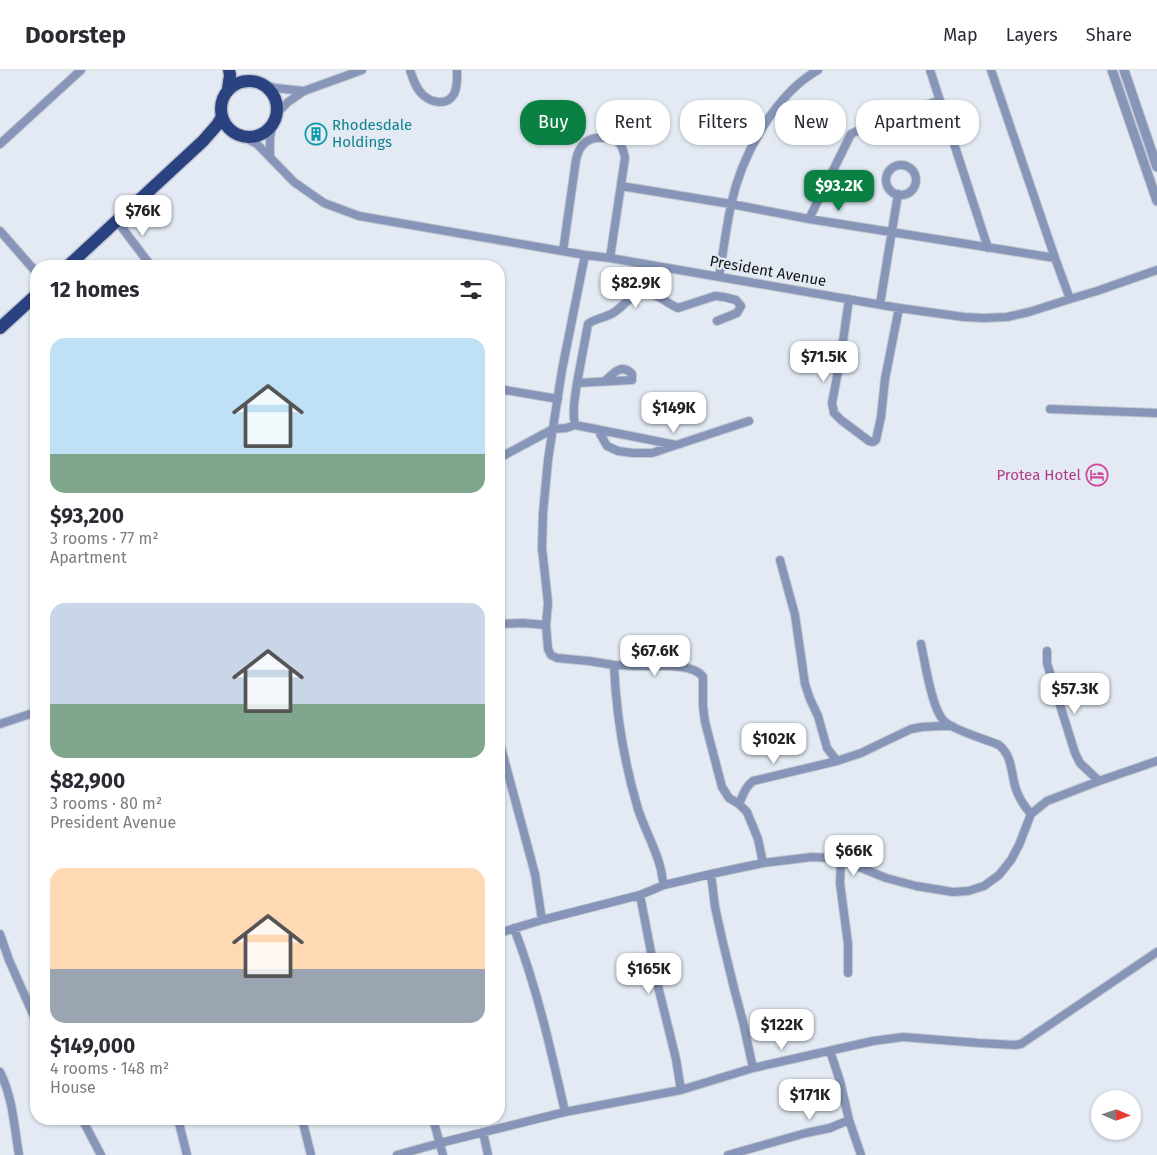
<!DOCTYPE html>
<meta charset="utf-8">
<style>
body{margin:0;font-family:"Fira Sans",sans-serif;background:#f7f7f7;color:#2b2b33;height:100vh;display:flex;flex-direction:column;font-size:19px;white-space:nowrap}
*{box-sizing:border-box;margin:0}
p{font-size:16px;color:#7c7c81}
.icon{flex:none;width:28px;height:28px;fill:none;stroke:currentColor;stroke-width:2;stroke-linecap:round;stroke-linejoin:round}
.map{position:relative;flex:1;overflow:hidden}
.sheet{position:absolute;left:30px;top:190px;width:475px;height:865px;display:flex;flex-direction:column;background:#fff;border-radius:20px;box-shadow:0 1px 4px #0004}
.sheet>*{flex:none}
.guide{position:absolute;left:520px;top:30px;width:475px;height:45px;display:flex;gap:10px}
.needle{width:32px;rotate:92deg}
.buttons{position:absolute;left:1091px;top:1020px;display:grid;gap:10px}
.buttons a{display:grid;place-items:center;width:50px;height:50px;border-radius:50%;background:#fff;box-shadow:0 1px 4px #0004;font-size:25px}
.price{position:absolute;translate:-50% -42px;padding:0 11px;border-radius:10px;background:#fff;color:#222;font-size:16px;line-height:32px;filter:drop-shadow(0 1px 2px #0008)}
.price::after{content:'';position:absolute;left:50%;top:30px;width:15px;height:11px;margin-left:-8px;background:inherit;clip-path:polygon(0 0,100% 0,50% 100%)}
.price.on{background:#0b8043;color:#fff}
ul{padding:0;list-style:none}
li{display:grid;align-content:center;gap:10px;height:265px;padding:0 20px}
li span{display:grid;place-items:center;height:155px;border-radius:15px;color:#555}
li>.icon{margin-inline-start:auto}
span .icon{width:90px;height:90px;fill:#fffc;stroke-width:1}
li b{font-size:21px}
h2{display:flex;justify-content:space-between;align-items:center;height:60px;padding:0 20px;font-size:21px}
.pill{padding:0 18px;border-radius:20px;background:#fff;box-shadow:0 1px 4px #0004;font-size:18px;line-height:45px}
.pill.on{background:#0b8043;color:#fff}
header{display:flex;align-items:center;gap:30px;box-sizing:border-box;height:70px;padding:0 25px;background:#fff;border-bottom:1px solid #e1e1e2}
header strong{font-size:24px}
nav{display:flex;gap:28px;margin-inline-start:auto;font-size:18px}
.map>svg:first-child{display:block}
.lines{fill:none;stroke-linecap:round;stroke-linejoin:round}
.minor-casing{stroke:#c2c8d1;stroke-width:10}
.tertiary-casing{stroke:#c2c8d1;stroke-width:11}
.trunk-casing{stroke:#c2c8d1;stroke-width:15}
.minor{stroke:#8796b8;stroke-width:8}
.tertiary{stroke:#8796b8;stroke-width:9}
.trunk{stroke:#2b4281;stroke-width:12}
.labels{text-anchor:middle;stroke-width:4.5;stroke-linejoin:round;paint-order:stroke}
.culture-label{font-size:15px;fill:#0d838f;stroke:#e3eaf4;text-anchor:start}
.street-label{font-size:15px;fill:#121518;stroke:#e3eaf4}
.hotel-label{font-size:15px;fill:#b23c85;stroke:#e3eaf4;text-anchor:end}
</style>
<header>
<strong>Doorstep</strong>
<nav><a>Map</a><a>Layers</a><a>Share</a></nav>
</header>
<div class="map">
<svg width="1157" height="1085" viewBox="0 0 1157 1085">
<rect width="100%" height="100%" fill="#e3eaf4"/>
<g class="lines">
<!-- minor casing -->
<g class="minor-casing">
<path id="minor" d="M410,0C413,9 416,19 423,25C432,33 447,36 454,24C458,16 457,8 457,0
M930,0L988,178
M991,0L1055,188L1070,229
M263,14L275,18L304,21
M276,44L288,32L304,21L362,0
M244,67L257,74L294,112L324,133L359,146L585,185L610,188L899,238L964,247L984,248L1007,247L1029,242L1070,229L1097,221L1157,200
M0,74L81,0
M270,87V68L273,53
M886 110a15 15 0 1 1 30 0a15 15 0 1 1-30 0Z
M621,116L731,134L809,149L1055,188
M809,149L851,64L859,60L940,30
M117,151L151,196
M0,161L36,202
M563,181L576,90C579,75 588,66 604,68C609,68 615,69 619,73C623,77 624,83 625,88L610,188
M585,185L562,300L548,390L543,443L542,478L548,533L546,555L548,579L551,585L557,588L589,591L614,595C616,643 624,692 638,739C644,758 655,777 660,796C662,802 662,809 664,815
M719,207C723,183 726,159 731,135C741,87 774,25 818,0
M849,229L841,285L832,333L834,343L841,350L869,371L873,372L876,370L881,347L885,309L899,238
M880,234L898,124
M577,313L588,254C596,248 605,248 613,243C620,239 625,232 632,228C654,217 660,230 678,238L715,226L724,227L736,230L741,236L737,243L717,251
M499,319L558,329
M1050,339L1157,343
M575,355C572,340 575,328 577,313L632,310V304C622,293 613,303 605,311
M598,360L607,376L618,381L633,383H652L749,351
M499,388L553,359L566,358L575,355L676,375
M780,490L795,545L805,614L810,629L818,646L827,678L837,691L861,683L911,659L922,657L940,656H952
M499,554L523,553L546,555
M921,574C925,592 932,641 945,652C956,661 985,669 999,675C1012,686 1011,701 1015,716C1018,727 1023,735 1031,744
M1047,581V593L1050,603L1075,683L1080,693L1099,711
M614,595C623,595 633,596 642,596C657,596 694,593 703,607V636L705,652L722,717L729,728L739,734L747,742L758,769L763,793
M0,654L36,642
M499,670L535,804L542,850
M739,734C743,725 745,717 753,711L837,691
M841,791L840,813L848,874V903
M711,804L715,837L723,873L735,922L743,952L753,998
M640,825L656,908L676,989L681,1020
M514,858C537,918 551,980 565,1042
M499,863L542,850L640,825L664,815L711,804L763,793L812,787L830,788L859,797L886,808L916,816L953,822L968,821L984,816L999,805L1011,790L1019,775L1031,744L1047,731L1099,711L1157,691
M0,864L9,890L36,951
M0,1002C13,1028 14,1056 19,1085
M82,1049L101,1085
M178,1049L187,1085
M302,1049L311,1085
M433,1049L443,1085
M849,1050L861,1085
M483,1062L488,1085
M397,1085L440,1073L565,1042L681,1020L753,998L873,971L903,967L979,973L1015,975L1021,974L1157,882
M728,1085L806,1063L830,1058L849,1050L840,1011L830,981"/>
</g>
<!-- tertiary casing -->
<g class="tertiary-casing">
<path id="tertiary" d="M1112,0L1157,131
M1124,0L1157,97"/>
</g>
<!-- trunk casing -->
<g class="trunk-casing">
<path id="trunk" d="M221 39a28 28 0 1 1 56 0a28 28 0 1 1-56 0Z
M228,19L230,5L229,0
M68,196L203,71L217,55L222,47
M0,258L36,225"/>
</g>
<!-- minor -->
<use href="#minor" class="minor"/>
<!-- tertiary -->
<use href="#tertiary" class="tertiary"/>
<!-- trunk -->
<use href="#trunk" class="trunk"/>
</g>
<!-- icons -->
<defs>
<g id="building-ring" transform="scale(1.125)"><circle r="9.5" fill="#e3eaf4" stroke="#0f9aa8" stroke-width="1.5"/><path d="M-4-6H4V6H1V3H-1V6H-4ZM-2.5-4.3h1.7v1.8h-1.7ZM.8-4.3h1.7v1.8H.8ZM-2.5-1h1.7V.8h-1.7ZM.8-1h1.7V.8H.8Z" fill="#0f9aa8"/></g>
<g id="hotel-ring" transform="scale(1.125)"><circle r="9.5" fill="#e3eaf4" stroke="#d1479c" stroke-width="1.5"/><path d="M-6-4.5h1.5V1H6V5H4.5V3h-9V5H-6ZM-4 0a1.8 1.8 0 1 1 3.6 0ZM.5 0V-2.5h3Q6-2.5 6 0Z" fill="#d1479c"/></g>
</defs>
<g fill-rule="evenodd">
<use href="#building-ring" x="316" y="64"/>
<use href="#hotel-ring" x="1097" y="405"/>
</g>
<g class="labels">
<!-- culture labels -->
<g class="culture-label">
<text x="332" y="60">Rhodesdale<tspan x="332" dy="17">Holdings</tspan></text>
</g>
<!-- street labels -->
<g class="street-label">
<text transform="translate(768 201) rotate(10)" y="5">President Avenue</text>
</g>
<!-- hotel labels -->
<g class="hotel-label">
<text x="1081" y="410">Protea Hotel</text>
</g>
</g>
</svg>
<div class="buttons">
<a><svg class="needle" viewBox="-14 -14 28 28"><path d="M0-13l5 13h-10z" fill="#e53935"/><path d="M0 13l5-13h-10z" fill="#7c7c81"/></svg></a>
</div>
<b class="price on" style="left:839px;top:142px">$93.2K</b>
<b class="price" style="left:143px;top:167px">$76K</b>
<b class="price" style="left:636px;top:239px">$82.9K</b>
<b class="price" style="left:824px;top:313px">$71.5K</b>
<b class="price" style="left:674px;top:364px">$149K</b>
<b class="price" style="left:655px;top:607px">$67.6K</b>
<b class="price" style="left:1075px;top:645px">$57.3K</b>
<b class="price" style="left:774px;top:695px">$102K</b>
<b class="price" style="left:854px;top:807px">$66K</b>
<b class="price" style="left:649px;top:925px">$165K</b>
<b class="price" style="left:782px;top:981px">$122K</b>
<b class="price" style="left:810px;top:1051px">$171K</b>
<div class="guide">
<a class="pill on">Buy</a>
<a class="pill">Rent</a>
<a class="pill">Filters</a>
<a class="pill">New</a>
<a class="pill">Apartment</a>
</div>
<section class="sheet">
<h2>12 homes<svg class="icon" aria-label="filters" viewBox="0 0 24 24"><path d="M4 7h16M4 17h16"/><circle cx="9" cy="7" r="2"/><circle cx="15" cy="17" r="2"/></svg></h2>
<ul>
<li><span style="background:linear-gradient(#bfe0f5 75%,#7fa58c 0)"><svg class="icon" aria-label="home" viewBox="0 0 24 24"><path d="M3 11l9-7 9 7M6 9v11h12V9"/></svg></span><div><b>$93,200</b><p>3 rooms · 77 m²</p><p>Apartment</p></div></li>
<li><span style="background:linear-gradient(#c9d6e8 65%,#7fa58c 0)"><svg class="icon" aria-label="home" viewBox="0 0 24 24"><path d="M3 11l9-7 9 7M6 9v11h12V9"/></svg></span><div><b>$82,900</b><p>3 rooms · 80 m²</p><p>President Avenue</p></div></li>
<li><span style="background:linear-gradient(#ffd9b3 65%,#9aa5b1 0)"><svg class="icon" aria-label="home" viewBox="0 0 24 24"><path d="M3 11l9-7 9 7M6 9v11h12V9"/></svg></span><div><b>$149,000</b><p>4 rooms · 148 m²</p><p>House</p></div></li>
</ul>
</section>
</div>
